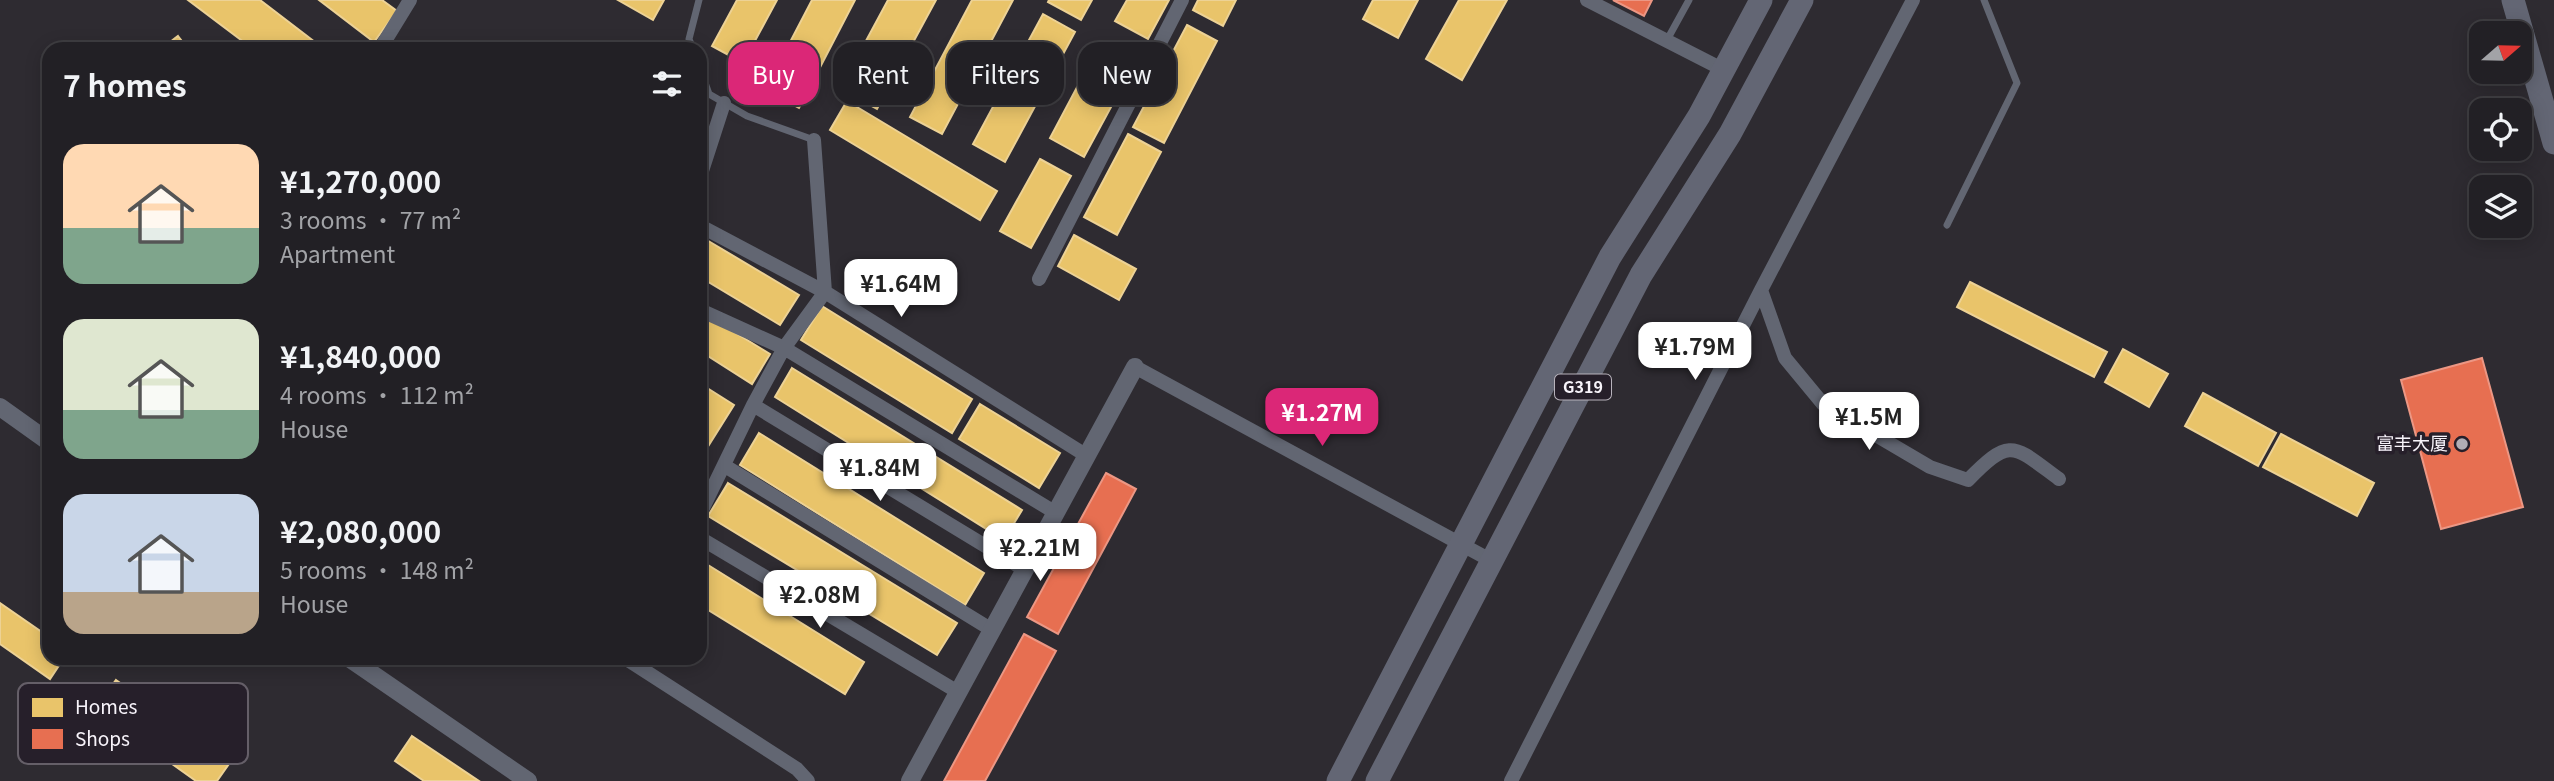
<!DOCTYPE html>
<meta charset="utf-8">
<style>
body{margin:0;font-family:Georgia,"Noto Sans SC",serif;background:#2a282d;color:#f1f3f6;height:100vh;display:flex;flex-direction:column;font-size:26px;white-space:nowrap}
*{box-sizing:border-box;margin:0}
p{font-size:23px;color:#a2a3a7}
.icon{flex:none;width:38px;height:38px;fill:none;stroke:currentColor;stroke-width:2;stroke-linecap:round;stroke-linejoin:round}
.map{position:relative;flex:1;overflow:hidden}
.side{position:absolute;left:42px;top:42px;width:665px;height:623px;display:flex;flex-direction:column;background:#222025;border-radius:21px;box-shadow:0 4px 18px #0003,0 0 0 2px #3f3e42}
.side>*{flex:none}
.banner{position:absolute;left:728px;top:42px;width:665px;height:63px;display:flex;gap:14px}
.needle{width:46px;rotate:70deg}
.fabs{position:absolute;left:2469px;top:21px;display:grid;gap:14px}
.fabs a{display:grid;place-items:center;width:63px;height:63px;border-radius:14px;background:#222025;box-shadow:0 4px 18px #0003,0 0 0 2px #3f3e42;font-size:35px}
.price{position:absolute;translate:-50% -60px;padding:0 16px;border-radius:14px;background:#fff;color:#222;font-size:23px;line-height:46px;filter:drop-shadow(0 2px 4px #0008)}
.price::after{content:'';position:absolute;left:50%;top:42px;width:21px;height:16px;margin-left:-10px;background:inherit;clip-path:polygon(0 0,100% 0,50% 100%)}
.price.current{background:#db2777;color:#fff}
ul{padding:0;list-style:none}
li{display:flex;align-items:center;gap:21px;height:175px;padding:0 21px}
li span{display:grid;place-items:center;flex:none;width:196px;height:140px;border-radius:21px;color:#555}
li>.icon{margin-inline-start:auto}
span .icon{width:84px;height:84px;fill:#fffc;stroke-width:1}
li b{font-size:30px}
h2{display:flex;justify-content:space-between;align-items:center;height:84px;padding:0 21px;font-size:30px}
.pill{padding:0 24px;border-radius:21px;background:#222025;box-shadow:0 4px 18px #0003,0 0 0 2px #3f3e42;font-size:24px;line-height:63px}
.pill.current{background:#db2777;color:#fff}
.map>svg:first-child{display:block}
.homes{fill:#e9c46a;stroke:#edd295;stroke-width:2}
.shops{fill:#e76f51;stroke:#ec9784;stroke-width:2}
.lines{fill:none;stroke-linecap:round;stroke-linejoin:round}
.service{stroke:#626672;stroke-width:7}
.minor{stroke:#626672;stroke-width:14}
.tertiary{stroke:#626672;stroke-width:18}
.primary{stroke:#636674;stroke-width:23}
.poi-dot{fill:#b1adb4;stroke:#261f2a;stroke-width:2.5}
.labels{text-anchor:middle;stroke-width:7;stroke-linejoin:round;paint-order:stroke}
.shield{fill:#261f2a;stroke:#b8b3bc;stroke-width:2}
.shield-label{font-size:16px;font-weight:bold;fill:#f7f3fa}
.poi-label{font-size:18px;fill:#f7f3fa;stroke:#261f2a;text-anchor:end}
.key{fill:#261f2a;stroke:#655f68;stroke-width:2}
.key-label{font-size:19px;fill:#f7f3fa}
</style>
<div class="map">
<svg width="2554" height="781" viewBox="0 0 2554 781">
<rect width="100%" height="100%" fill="#2e2b31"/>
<!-- homes -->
<path class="homes" d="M188,0H260L324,49H253Z
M319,0H382L397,11L374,42Z
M618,0H664L653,20Z
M737,0H777L743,63L712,46Z
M812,0H855L799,108L765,90Z
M888,0H936L877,109L840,89Z
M972,0H1013L942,134L910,117Z
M1049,0H1092L1081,20L1048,2Z
M1127,0H1169L1148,39L1115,21Z
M1198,0H1236L1223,26L1193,10Z
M1373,0H1418L1398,38L1363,19Z
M1459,0H1507L1462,80L1426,59Z
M1043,14L1075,32L1005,162L973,144Z
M1187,25L1217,41L1164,143L1133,127Z
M178,36L188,49H161Z
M1101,42L1136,61L1084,157L1050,138Z
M847,101L997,191L980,220L830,130Z
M1128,134L1161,152L1117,235L1084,217Z
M1040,159L1071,176L1031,248L1000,231Z
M1074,235L1136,269L1119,300L1058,266Z
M700,236L799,295L780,325L700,277Z
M1970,282L2107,352L2094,377L1957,307Z
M822,306L972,399L952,433L801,340Z
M700,311L770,354L752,384L700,351Z
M2123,349L2168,374L2149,407L2105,382Z
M792,368L1022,510L1004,540L775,397Z
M704,386L734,405L707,448L700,443V391Z
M2203,393L2276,433L2258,466L2185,426Z
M980,404L1060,453L1039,488L959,439Z
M759,433L984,573L965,605L740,465Z
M2281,434L2374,483L2357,516L2263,467Z
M728,483L957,623L937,655L708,516Z
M700,560L864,662L845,694L700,605Z
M0,603L49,637V658H64L50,679L0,644Z
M116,680L231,761L217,781H196L95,709Z
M412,736L479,781H424L395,761Z"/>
<!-- shops -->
<path class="shops" d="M1613,0H1652L1644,16Z
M2482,358L2523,507L2441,529L2401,380Z
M1106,473L1136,489L1058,634L1027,617Z
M1024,634L1056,651L985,781H944Z"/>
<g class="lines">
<!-- service -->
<path class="service" d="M1667,40L1689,0
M693,49L689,39L699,0
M700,69L709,94L747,116L814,140
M1947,225L2017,83L1984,0"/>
<!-- minor -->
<path class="minor" d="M1587,0L1724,70
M380,49L410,0
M700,177L724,103
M700,229H706L825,292L1087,456
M1039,279L1182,0
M1761,290L1785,358L1823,404L1930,467L1968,480C2011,436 2013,445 2059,479
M700,310L784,348L1056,513
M1135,367L1492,561
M753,405L1025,570
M725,466L992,630
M700,514L753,405L784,348L825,292L814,140
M700,538L958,692
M625,658L797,769L808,781
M1511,781L1761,290L1913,0"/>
<!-- tertiary -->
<path class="tertiary" d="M0,407L49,442
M349,658L528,781
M910,781L1135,367"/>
<!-- primary -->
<path class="primary" d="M2513,0L2554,143
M1338,781L1610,257L1699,116L1761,0
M1377,781L1641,275L1730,134L1802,0"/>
</g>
<!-- markers -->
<circle class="poi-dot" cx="2462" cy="444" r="7"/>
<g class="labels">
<!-- shield labels -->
<rect class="shield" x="1555" y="374.5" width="56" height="25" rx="5"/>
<g class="shield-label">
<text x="1583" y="393">G319</text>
</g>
<!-- poi labels -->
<g class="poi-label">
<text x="2448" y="450">富丰大厦</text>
</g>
</g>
<!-- legend -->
<rect x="18" y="683" width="230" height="81" rx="10" class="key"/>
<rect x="32" y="698" width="31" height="19" fill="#e9c46a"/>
<rect x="32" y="729" width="31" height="20" fill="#e76f51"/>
<g class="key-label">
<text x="75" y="714">Homes</text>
<text x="75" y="746">Shops</text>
</g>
</svg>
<div class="fabs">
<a><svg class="needle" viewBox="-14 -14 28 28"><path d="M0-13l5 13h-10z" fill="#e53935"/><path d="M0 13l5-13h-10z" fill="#a2a3a7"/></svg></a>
<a><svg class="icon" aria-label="locate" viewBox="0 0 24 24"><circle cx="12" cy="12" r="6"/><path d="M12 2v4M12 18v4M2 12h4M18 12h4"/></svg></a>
<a><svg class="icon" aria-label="layers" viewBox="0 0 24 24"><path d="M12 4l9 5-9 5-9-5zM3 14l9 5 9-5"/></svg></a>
</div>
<b class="price" style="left:901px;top:319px">¥1.64M</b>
<b class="price" style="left:1695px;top:382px">¥1.79M</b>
<b class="price current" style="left:1322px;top:448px">¥1.27M</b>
<b class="price" style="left:1869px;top:452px">¥1.5M</b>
<b class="price" style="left:880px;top:503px">¥1.84M</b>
<b class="price" style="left:1040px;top:583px">¥2.21M</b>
<b class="price" style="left:820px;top:630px">¥2.08M</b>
<div class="banner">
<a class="pill current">Buy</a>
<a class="pill">Rent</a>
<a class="pill">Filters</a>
<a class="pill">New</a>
</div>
<section class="side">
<h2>7 homes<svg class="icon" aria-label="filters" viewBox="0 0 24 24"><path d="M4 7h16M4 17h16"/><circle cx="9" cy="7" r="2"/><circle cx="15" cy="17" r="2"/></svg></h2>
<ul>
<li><span style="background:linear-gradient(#ffd9b3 60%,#7fa58c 0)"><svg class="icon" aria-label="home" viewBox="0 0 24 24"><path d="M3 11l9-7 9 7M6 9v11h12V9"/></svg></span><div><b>¥1,270,000</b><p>3 rooms · 77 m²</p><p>Apartment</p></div></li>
<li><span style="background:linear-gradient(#dfe7d0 65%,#7fa58c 0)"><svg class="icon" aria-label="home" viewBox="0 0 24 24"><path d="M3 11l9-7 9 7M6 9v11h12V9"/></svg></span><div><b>¥1,840,000</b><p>4 rooms · 112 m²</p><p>House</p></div></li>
<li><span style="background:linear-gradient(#c9d6e8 70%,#b9a48a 0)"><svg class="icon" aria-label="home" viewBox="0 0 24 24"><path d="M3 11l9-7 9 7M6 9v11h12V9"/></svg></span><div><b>¥2,080,000</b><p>5 rooms · 148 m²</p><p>House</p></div></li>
</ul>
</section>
</div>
